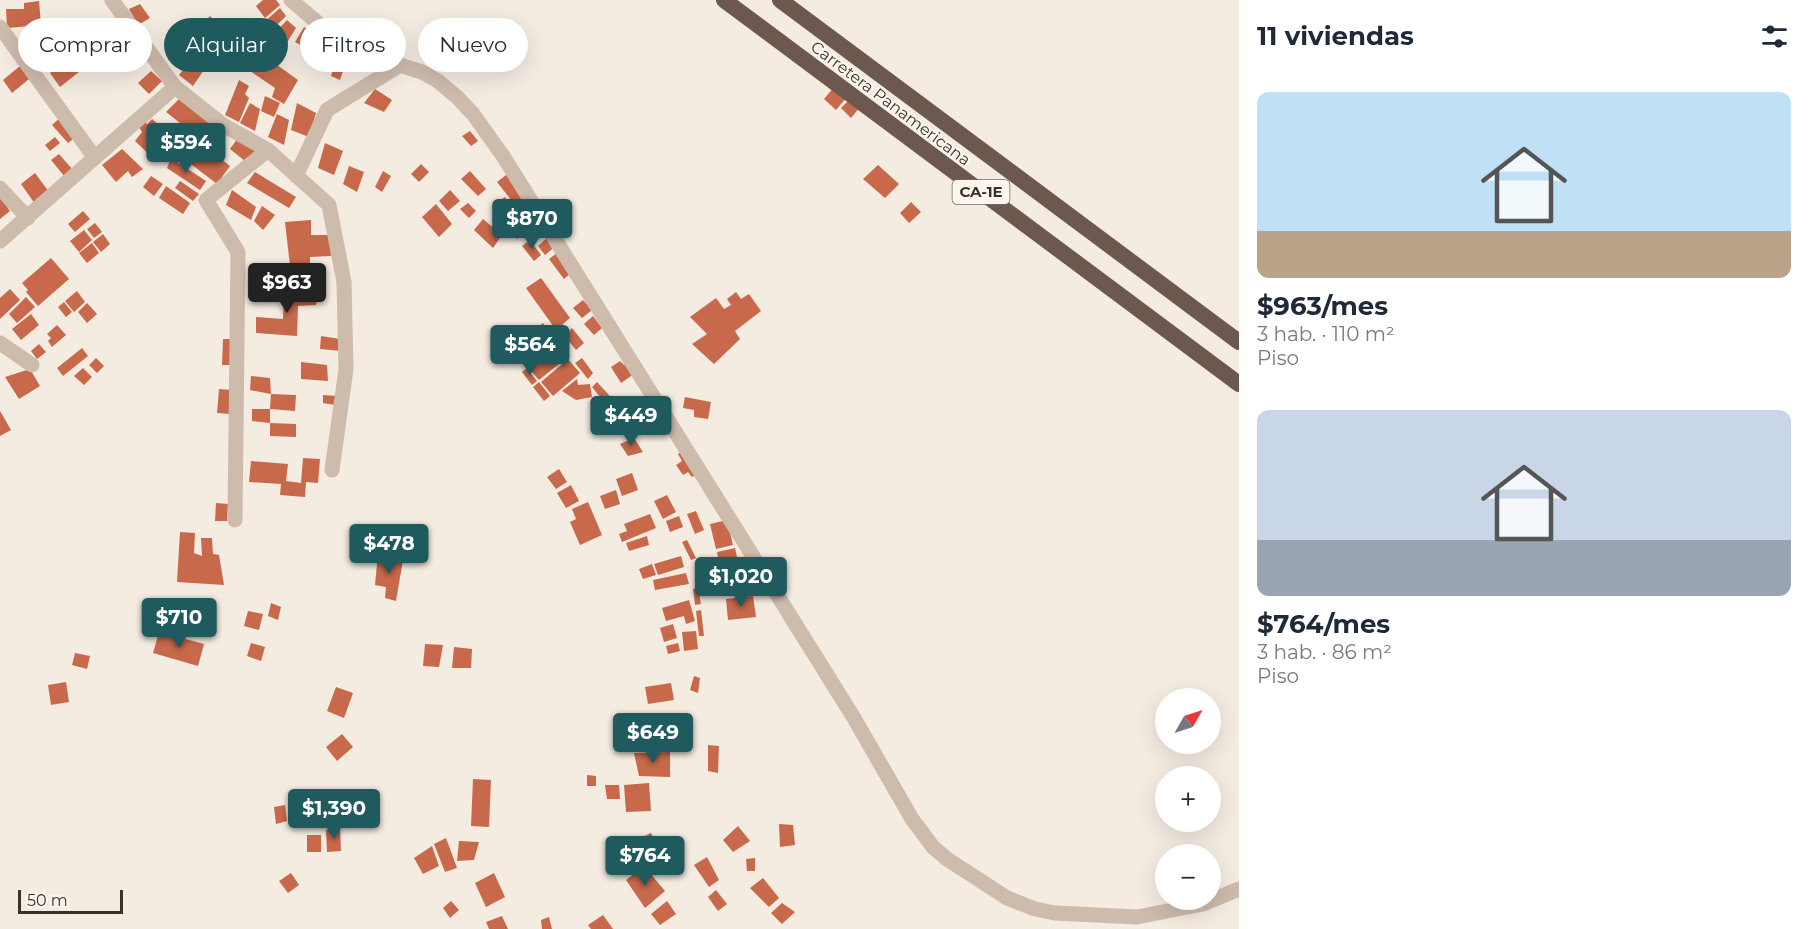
<!DOCTYPE html>
<html lang="es">
<meta charset="utf-8">
<style>
body{margin:0;font-family:Montserrat,sans-serif;background:#f2f2f3;color:#1f2937;height:100vh;display:flex;flex-direction:column;font-size:22px;white-space:nowrap}
*{box-sizing:border-box;margin:0}
p{font-size:20px;color:#747a83}
.icon{flex:none;width:33px;height:33px;fill:none;stroke:currentColor;stroke-width:2;stroke-linecap:round;stroke-linejoin:round}
.map{position:relative;flex:1;overflow:hidden}
.panel{display:flex;flex-direction:column;background:#fff;width:570px}
.panel>*{flex:none}
.banner{position:absolute;left:18px;top:18px;width:570px;height:54px;display:flex;gap:12px}
.needle{width:39px;rotate:51deg}
.tools{position:absolute;left:1155px;top:688px;display:grid;gap:12px}
.tools a{display:grid;place-items:center;width:66px;height:66px;border-radius:50%;background:#fff;box-shadow:0 6px 24px #0002;font-size:30px}
.scale{position:absolute;left:18px;bottom:15px;width:105px;box-sizing:border-box;padding-left:6px;border:3px solid #3b302b;border-top:0;font-size:16px;line-height:21px;white-space:nowrap;color:#3b302b;-webkit-text-stroke:4px #fbf5ee;paint-order:stroke}
.price{position:absolute;translate:-50% -51px;padding:0 14px;border-radius:6px;background:#1f5a5e;color:#fff;font-size:20px;line-height:39px;filter:drop-shadow(0 2px 3px #0008)}
.price::after{content:'';position:absolute;left:50%;top:36px;width:18px;height:14px;margin-left:-9px;background:inherit;clip-path:polygon(0 0,100% 0,50% 100%)}
.price.active{background:#222;color:#fff}
ul{padding:0;list-style:none}
li{display:grid;align-content:center;gap:12px;height:318px;padding:0 18px}
li span{display:grid;place-items:center;height:186px;border-radius:12px;color:#555}
li>.icon{margin-inline-start:auto}
span .icon{width:108px;height:108px;fill:#fffc;stroke-width:1}
li b{font-size:26px}
h2{display:flex;justify-content:space-between;align-items:center;height:72px;padding:0 18px;font-size:26px}
.pill{padding:0 21px;border-radius:27px;background:#fff;box-shadow:0 6px 24px #0002;font-size:21px;line-height:54px}
.pill.active{background:#1f5a5e;color:#fff}
main{display:flex;flex:1;min-height:0}
.map>svg:first-child{display:block}
.building{fill:#c8694b}
.lines{fill:none;stroke-linecap:round;stroke-linejoin:round}
.minor{stroke:#cdbbac;stroke-width:15}
.tertiary{stroke:#cdbbac;stroke-width:15}
.trunk{stroke:#6c584f;stroke-width:16}
.labels{text-anchor:middle;stroke-width:4.5;stroke-linejoin:round;paint-order:stroke}
.shield{fill:#fbf5ee;stroke:#756b66;stroke-width:1.5}
.shield-label{font-size:15px;font-weight:bold;fill:#3b302b}
.street-label{font-size:16px;fill:#3b302b;stroke:#fbf5ee}
</style>
<main>
<div class="map">
<svg width="1239" height="929" viewBox="0 0 1239 929">
<rect width="100%" height="100%" fill="#f4ebe1"/>
<!-- building -->
<path class="building" d="M263,0H276L280,5L265,18L256,6Z
M39,1L41,25L7,28L6,9H24V3Z
M140,4L150,18L138,25L129,9Z
M280,8L286,16L269,33L262,24Z
M210,16L221,27L224,24L243,39L229,57L213,46L197,29Z
M287,20L296,28L286,44L274,34Z
M304,27L325,40L316,54L295,42Z
M102,52L112,61L100,71L90,61Z
M262,54L298,80L284,104L272,97L275,88L250,71Z
M193,56L206,67L193,86L179,75Z
M68,57L79,72L60,87L50,73Z
M335,61L345,65L340,80L331,76Z
M20,66L29,79L12,93L3,80Z
M151,71L162,81L149,94L138,83Z
M239,80L249,86L245,94L249,98L239,122L225,115Z
M835,86L847,97L836,110L824,99Z
M375,89L392,100L384,112L364,103Z
M182,96L219,125L202,140L166,112Z
M265,96L280,103L274,117L261,111Z
M851,98L860,107L851,118L841,108Z
M250,103L260,109L255,131L240,123Z
M297,103L316,113L309,137L291,130Z
M277,114L289,120L284,145L268,137Z
M62,116L77,136L68,143L52,125Z
M152,119L173,136L154,159L135,141L142,132L138,126L143,121L147,124Z
M470,131L478,141L471,146L462,136Z
M55,137L60,143L50,151L45,145Z
M237,139L256,150L245,161L230,149Z
M325,143L343,151L334,175L318,168Z
M202,144L230,166L217,184L187,161Z
M122,149L143,169L132,177L128,171L116,182L102,165Z
M59,154L73,170L65,177L51,160Z
M171,158L206,181L200,190L167,168Z
M421,164L429,172L419,182L411,174Z
M878,165L899,184L885,198L863,179Z
M349,166L364,172L357,192L343,184Z
M383,171L391,176L382,192L375,187Z
M470,171L486,189L478,196L461,179Z
M255,172L296,197L289,208L247,183Z
M510,172L535,212L527,220L497,182Z
M35,173L49,192L35,204L21,184Z
M151,176L163,184L154,196L143,187Z
M180,181L199,194L193,201L175,188Z
M166,186L190,203L183,214L159,198Z
M232,190L256,207L251,220L226,205Z
M450,190L460,201L448,211L439,201Z
M0,197L10,211L0,219Z
M505,197L517,217L505,226L493,205Z
M911,202L921,212L909,223L900,213Z
M468,203L476,211L469,218L460,209Z
M436,204L452,224L439,237L422,217Z
M262,206L275,215L263,230L254,221Z
M83,211L90,219L75,232L68,224Z
M483,219L502,235L493,248L474,230Z
M311,220V235H330L331,256L310,257V275H291L285,222Z
M516,222L524,233L517,239L508,228Z
M95,223L102,232L94,238L87,229Z
M84,230L92,240L79,252L70,241Z
M103,234L110,244L101,252L93,242Z
M550,235L557,245L545,255L538,246Z
M530,240L541,255L534,261L522,246Z
M92,243L99,253L87,263L79,253Z
M557,253L571,273L564,279L549,259Z
M51,258L69,279L38,306L26,292L28,290L22,283Z
M541,278L570,318L556,330L526,288Z
M10,289L20,300L0,319V298Z
M284,290L318,293L316,305L298,306L297,336L256,333V317L283,319Z
M77,291L85,302L74,312L65,301Z
M736,292L741,299L749,294L761,311L735,331L740,339L714,364L692,344L707,334L690,317L716,298L724,309L731,305L727,299Z
M26,297L35,307L17,323L9,314L22,301L24,302L22,301Z
M583,300L592,310L582,318L573,308Z
M64,302L72,312L66,317L58,307Z
M87,303L97,314L87,323L78,312Z
M31,314L39,325L21,340L12,329Z
M593,316L602,328L594,335L584,324Z
M543,323L557,341L551,346L535,329Z
M57,325L66,335L52,347L48,341L51,338L47,334Z
M572,328L584,343L576,350L564,335Z
M321,336L340,339L341,351L320,349Z
M223,339H232L231,365H222Z
M533,339L545,346L559,364L539,380L514,352Z
M39,344L46,352L37,359L31,351Z
M559,344L569,357L563,362L552,349Z
M82,348L88,356L63,376L57,368Z
M96,358L104,366L97,373L89,365Z
M582,358L593,373L588,379L575,363Z
M568,359L580,373L553,396L541,382Z
M620,361L624,365L628,363L634,374L621,383L611,367Z
M301,362L327,365L328,381L301,379Z
M83,368L92,377L84,385L74,376Z
M527,368L537,381L532,385L522,372Z
M30,369L40,386L19,399L5,377Z
M251,376L270,378L271,394L250,390Z
M577,379L578,385L590,384L592,397L576,400L562,391Z
M539,382L550,396L544,401L533,387Z
M597,382L619,406L610,415L604,409L600,412L593,403L600,397L592,387Z
M219,389L232,390L230,414L217,413Z
M271,394L296,395L295,411L270,409V423L252,421V409H270Z
M323,395L337,396L335,405L323,403Z
M685,397L711,402L708,419L694,417V410L683,408Z
M0,411L11,430L0,436Z
M270,423L296,424V437L270,436Z
M634,438L643,452L628,456L620,444Z
M683,451L698,474L692,477L688,472L683,475L676,465L682,461L678,454Z
M303,458L320,459L318,483L306,482L305,497L280,495L281,484L249,482L251,461L288,464L286,481L301,483Z
M559,469L567,482L556,489L547,477Z
M632,473L638,490L622,496L616,479Z
M571,485L579,501L566,508L557,493Z
M616,490L620,504L605,509L600,496Z
M667,495L676,512L663,519L654,501Z
M588,502L602,535L580,545L570,522L576,519L572,509Z
M216,503L228,504L227,521H215Z
M696,511L704,530L695,534L687,514Z
M650,514L656,528L622,542L619,534L627,531L624,524Z
M679,516L683,527L670,532L666,521Z
M727,520L733,545L716,549L710,524Z
M180,532L195,533L194,553L202,556L201,538H212L213,554L219,555L224,585L177,582Z
M647,536L649,545L629,551L626,543Z
M687,540L696,558L691,560L682,542Z
M735,548L739,566L720,569L717,552Z
M378,553L403,560L396,601L385,598L386,587L375,585Z
M681,556L684,567L658,575L654,564Z
M652,564L656,575L643,579L639,569Z
M736,570L741,592L723,596L719,574Z
M686,573L689,584L655,590L653,580Z
M698,588L701,604L695,605L693,589Z
M753,596L756,617L728,620L726,599Z
M689,600L695,621L686,624L684,616L666,621L662,608Z
M271,603L281,607L278,620L268,616Z
M701,610L704,636H699L696,611Z
M248,611L263,614L259,630L244,626Z
M673,624L677,638L664,642L660,628Z
M696,631L698,649L684,651L682,632Z
M159,632L204,644L198,666L153,653Z
M251,643L265,647L261,661L247,656Z
M678,643L680,651L668,654L666,646Z
M425,644L443,645L439,667L423,666Z
M454,647L472,649L471,668H452Z
M75,653L90,656L87,669L72,665Z
M694,676L700,678L698,693L690,690Z
M66,682L69,702L51,705L48,685Z
M671,683L674,700L648,704L645,687Z
M336,687L353,693L344,718L327,711Z
M342,734L353,747L337,761L326,747Z
M708,745L719,746L718,773L708,771Z
M670,752V777L639,776L634,753Z
M587,775L596,776V786H587Z
M473,779L491,780L489,827L471,826Z
M649,783L651,811L626,812L624,785Z
M605,785H619L620,799H607Z
M285,805L287,821L276,824L274,807Z
M779,824L793,825L795,845L780,847Z
M738,826L750,841L733,852L723,840Z
M340,829L341,851L327,852L326,830Z
M651,833L659,849L633,860L625,845Z
M307,835H321V852H307Z
M446,838L457,868L445,872L434,844Z
M459,841L479,842L474,860L457,861Z
M432,846L439,866L423,874L414,858Z
M707,857L719,880L709,887L694,865Z
M755,858V871H747L746,859Z
M644,866L665,891L645,908L626,880Z
M291,873L299,885L288,893L279,881Z
M494,873L505,897L486,907L475,883Z
M763,878L779,898L769,907L750,888Z
M716,890L727,904L718,911L708,897Z
M451,901L459,910L450,918L443,908Z
M667,901L676,914L660,925L651,914Z
M782,903L795,912L782,924L771,913Z
M603,915L613,929H591L588,925Z
M502,916L508,929H489L486,922Z
M549,917L552,929H542L541,920Z"/>
<g class="lines">
<!-- minor -->
<path class="minor" d="M112,0L175,87L223,125L268,150L329,205L344,282L346,369L332,470
M0,27L95,158
M296,176L327,110L400,65
M0,188L28,218
M0,241L175,87
M0,343L32,365
M235,520L238,252L206,200L268,150"/>
<!-- tertiary -->
<path class="tertiary" d="M291,0L332,35L372,49L400,65L422,72L438,81L458,98L473,114L503,156L854,718L912,819L933,847L947,859L1007,898L1035,909L1055,913L1137,917L1203,904L1239,889"/>
<!-- trunk -->
<path class="trunk" d="M724,0L1239,384
M780,0L1239,342"/>
</g>
<g class="labels">
<!-- shield labels -->
<rect class="shield" x="952.5" y="180" width="57" height="24" rx="4.5"/>
<g class="shield-label">
<text x="981" y="197">CA-1E</text>
</g>
<!-- street labels -->
<g class="street-label">
<text transform="translate(891 103) rotate(37)" y="6">Carretera Panamericana</text>
</g>
</g>
</svg>
<div class="tools">
<a><svg class="needle" viewBox="-14 -14 28 28"><path d="M0-13l5 13h-10z" fill="#e53935"/><path d="M0 13l5-13h-10z" fill="#747a83"/></svg></a>
<a>+</a>
<a>−</a>
</div>
<div class="scale">50 m</div>
<b class="price" style="left:186px;top:174px">$594</b>
<b class="price" style="left:532px;top:250px">$870</b>
<b class="price active" style="left:287px;top:314px">$963</b>
<b class="price" style="left:530px;top:376px">$564</b>
<b class="price" style="left:631px;top:447px">$449</b>
<b class="price" style="left:389px;top:575px">$478</b>
<b class="price" style="left:741px;top:608px">$1,020</b>
<b class="price" style="left:179px;top:649px">$710</b>
<b class="price" style="left:653px;top:764px">$649</b>
<b class="price" style="left:334px;top:840px">$1,390</b>
<b class="price" style="left:645px;top:887px">$764</b>
<div class="banner">
<a class="pill">Comprar</a>
<a class="pill active">Alquilar</a>
<a class="pill">Filtros</a>
<a class="pill">Nuevo</a>
</div>
</div>
<section class="panel">
<h2>11 viviendas<svg class="icon" aria-label="filters" viewBox="0 0 24 24"><path d="M4 7h16M4 17h16"/><circle cx="9" cy="7" r="2"/><circle cx="15" cy="17" r="2"/></svg></h2>
<ul>
<li><span style="background:linear-gradient(#bfe0f5 75%,#b9a48a 0)"><svg class="icon" aria-label="home" viewBox="0 0 24 24"><path d="M3 11l9-7 9 7M6 9v11h12V9"/></svg></span><div><b>$963/mes</b><p>3 hab. · 110 m²</p><p>Piso</p></div></li>
<li><span style="background:linear-gradient(#c9d6e8 70%,#9aa5b1 0)"><svg class="icon" aria-label="home" viewBox="0 0 24 24"><path d="M3 11l9-7 9 7M6 9v11h12V9"/></svg></span><div><b>$764/mes</b><p>3 hab. · 86 m²</p><p>Piso</p></div></li>
</ul>
</section>
</main>
